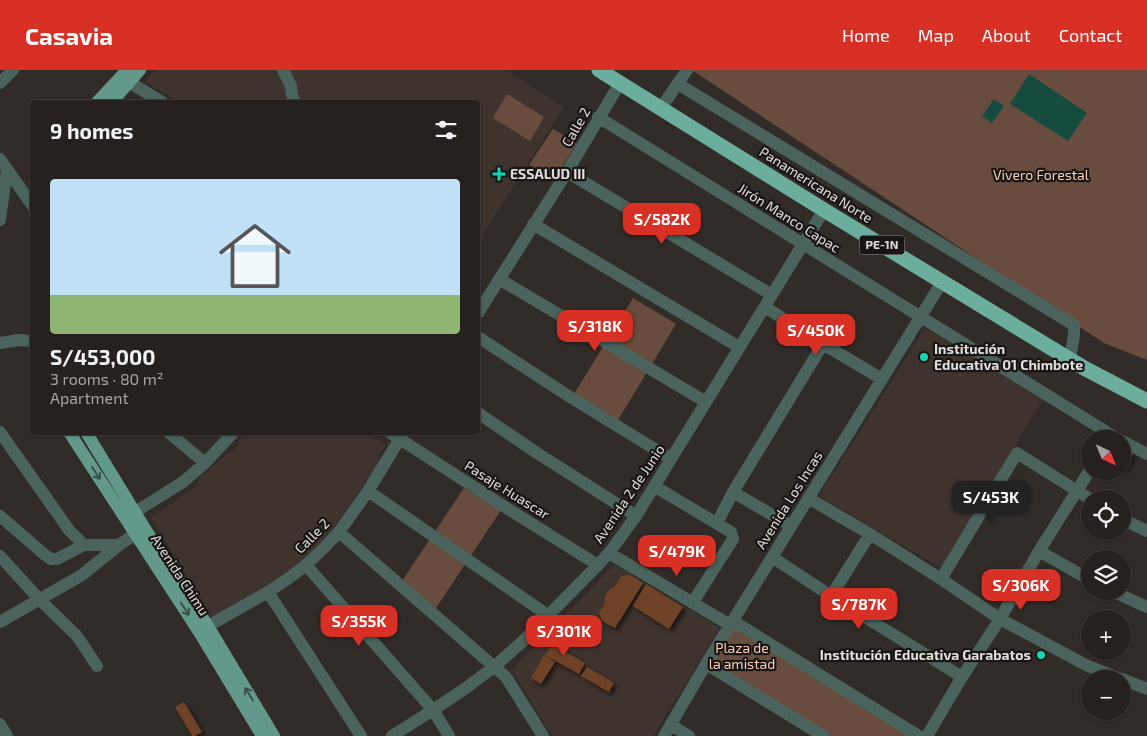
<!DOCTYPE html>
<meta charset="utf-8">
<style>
body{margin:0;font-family:"Exo 2",sans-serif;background:#322e2c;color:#f1f3f6;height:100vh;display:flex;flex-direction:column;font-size:19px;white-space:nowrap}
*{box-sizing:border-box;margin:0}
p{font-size:16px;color:#a4a3a4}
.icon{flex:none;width:28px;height:28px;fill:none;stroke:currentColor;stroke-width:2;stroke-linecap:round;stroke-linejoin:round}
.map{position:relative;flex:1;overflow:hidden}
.sheet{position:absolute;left:30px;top:30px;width:450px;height:335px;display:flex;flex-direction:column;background:#26211f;border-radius:5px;box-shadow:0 1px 4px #0004,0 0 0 1px #423e3d}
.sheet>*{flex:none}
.needle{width:32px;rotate:136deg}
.tools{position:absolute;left:1081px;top:360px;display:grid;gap:10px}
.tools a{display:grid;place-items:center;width:50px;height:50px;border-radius:50%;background:#26211f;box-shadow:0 1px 4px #0004,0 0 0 1px #423e3d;font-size:25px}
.price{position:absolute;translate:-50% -42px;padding:0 11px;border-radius:10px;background:#d93025;color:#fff;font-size:16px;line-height:32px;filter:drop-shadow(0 1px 2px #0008)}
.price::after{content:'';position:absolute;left:50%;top:30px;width:15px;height:11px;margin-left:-8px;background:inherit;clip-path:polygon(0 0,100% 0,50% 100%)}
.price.selected{background:#222;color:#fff}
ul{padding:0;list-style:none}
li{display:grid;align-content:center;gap:10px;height:265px;padding:0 20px}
li span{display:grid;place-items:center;height:155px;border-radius:5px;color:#555}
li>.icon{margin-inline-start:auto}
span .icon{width:90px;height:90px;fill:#fffc;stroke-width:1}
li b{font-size:21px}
h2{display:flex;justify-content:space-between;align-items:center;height:60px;padding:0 20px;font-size:21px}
header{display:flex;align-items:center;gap:30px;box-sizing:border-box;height:70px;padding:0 25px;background:#d93025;color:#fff}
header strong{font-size:24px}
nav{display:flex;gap:28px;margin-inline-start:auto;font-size:18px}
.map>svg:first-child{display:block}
.built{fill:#3f332d}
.green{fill:#684d3e}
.water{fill:#164b3f}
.building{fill:#6e4227;filter:url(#shadow)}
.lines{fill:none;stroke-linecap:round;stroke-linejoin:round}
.minor{stroke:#4a645d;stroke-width:12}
.major{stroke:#63998b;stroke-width:12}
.highway{stroke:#6cae9d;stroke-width:15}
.oneway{stroke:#3a504a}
.poi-dot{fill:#14d5b3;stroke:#181514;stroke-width:2}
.labels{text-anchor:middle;stroke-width:4.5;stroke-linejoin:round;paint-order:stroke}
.shield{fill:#181514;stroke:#a5a19f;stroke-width:1}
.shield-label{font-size:12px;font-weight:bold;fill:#e1dddb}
.street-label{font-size:14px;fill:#e1dddb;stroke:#181514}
.poi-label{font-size:14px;font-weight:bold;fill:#e1dddb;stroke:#181514;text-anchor:start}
.park-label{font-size:14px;fill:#fdcfb6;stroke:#181514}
</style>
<header>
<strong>Casavia</strong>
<nav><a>Home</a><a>Map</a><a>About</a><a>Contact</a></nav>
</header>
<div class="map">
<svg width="1147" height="666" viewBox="0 0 1147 666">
<defs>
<filter id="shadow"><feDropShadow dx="3" dy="3" stdDeviation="2.5" flood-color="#0009"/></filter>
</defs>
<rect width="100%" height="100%" fill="#322c29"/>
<!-- built -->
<path class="built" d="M155,0H505L564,37L478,172V32H179L145,12Z
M925,258L1043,329L941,498L819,426Z
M246,363H367L386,375L377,387L381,389L328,467L296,497L261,522L213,549L151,448L198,415L197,410L227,384L233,382L239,375V370Z
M615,494L720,558L653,666H552L512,600Z"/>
<!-- green -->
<path class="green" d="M692,0H1147V290L1104,273Z
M507,24L544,47L530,71L493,48Z
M553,59L577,73L554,110L529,95Z
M633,228L676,254L618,350L574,324Z
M464,418L501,440L436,538L402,511Z
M733,551L919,666H824L706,594Z"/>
<!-- water -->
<path class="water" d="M1029,4L1087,43L1068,71L1010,34Z
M994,29L1004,36L992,53L982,46Z"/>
<!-- building -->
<path class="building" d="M1122,379L1133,384L1122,403L1118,401H1122Z
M630,505L643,513L615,558L602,551L599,543L604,535L605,527L609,520L615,516L621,506Z
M646,514L683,537L669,559L633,536Z
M555,569L565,575L562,580L585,593L579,604L545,585Z
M544,585L555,592L541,614L531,608Z
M587,597L614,613L609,622L581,606Z
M184,632L202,662L195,666H192L175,637Z"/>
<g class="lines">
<!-- minor -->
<path class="minor" d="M283,0L291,16L292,25L295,32
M124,5L129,12L162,32
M0,13L13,0
M678,14L1074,255V265L1070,289
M661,38L687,0
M598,47L1118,369
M0,89L32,135
M567,102L772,225
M0,150L7,99
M533,154L739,277
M499,209L706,332
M765,237L823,274L882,309
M478,243L567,102L620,13
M478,267L570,327L671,389
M0,273L19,270L32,271
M478,343L537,383L636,446
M0,362L69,460L84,475H119
M168,362L205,393
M389,362L505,437L598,495
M1122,371L1147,384
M654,416L731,462L733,469L693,532
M368,421L549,546
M733,422L791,456
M808,428L870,464L941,509L1000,549L1086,595L1121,609
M135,442L183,412L205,393L234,362
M0,446L45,485L51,489H57L84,475
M1122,449L1147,461
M717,453L733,422L823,274
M339,462L506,607L543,666
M1039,481L1090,510
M609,483L730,555
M0,486L40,530L77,566L97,596
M772,487L831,526L962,607
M306,495L433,640L449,666
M941,509L1017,383L1090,429
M1112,521L1147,537
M268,522L361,666
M831,526L870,464
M733,551L919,666
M0,552L82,505L119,475L144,458
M208,556L268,522L289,508L306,495L324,478L339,462L368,421L404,362
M706,594L823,666
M1122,609L1147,619
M0,654L7,666
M671,655L689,666
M392,666L433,640L466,618L495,596L523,571L598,495L609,483L636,446L824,140
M664,666L706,594L942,212
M927,666L962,607L1000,549L1039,481L1090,400"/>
<!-- major -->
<path class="major" d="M97,32L127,0
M112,32L140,0
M69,362L199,562L262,666
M86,362L144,457L208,556L274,666"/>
<!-- highway -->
<path class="highway" d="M599,0L824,140L1084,298L1147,331"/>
</g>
<!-- one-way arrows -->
<defs><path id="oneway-shaft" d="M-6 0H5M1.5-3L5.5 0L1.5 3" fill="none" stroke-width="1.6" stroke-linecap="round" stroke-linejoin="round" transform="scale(1.25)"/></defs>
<g class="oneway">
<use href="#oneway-shaft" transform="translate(96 403) rotate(57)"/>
<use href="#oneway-shaft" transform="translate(185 539) rotate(57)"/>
<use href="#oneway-shaft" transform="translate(249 624) rotate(-121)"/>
</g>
<!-- markers -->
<g class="poi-dot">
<path d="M496.5 96.5h5v5h5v5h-5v5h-5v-5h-5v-5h5z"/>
<circle cx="924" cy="287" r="5"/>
<circle cx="1041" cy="585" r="5"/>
</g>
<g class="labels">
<!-- shield labels -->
<rect class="shield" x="859.5" y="165.5" width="45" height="19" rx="4"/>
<g class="shield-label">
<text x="882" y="179">PE-1N</text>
</g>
<!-- street labels -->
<g class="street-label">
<text transform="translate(576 57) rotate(-60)" y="5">Calle 2</text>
<text transform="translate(816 115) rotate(32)" y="5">Panamericana Norte</text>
<text transform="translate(789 148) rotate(32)" y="5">Jirón Manco Capac</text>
<text transform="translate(507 420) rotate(32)" y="5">Pasaje Huascar</text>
<text transform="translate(629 424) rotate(-56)" y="5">Avenida 2 de Junio</text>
<text transform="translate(789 430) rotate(-58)" y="5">Avenida Los Incas</text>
<text transform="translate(312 466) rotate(-45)" y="5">Calle 2</text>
<text transform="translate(180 505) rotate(57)" y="5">Avenida Chimu</text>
</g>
<!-- poi labels -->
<g class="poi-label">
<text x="510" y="109">ESSALUD III</text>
<text x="934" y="284">Institución<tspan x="934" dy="16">Educativa 01 Chimbote</tspan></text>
<text x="1031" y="590" text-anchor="end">Institución Educativa Garabatos</text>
</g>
<!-- park labels -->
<g class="park-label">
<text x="1041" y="110">Vivero Forestal</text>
<text x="742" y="583">Plaza de<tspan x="742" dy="16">la amistad</tspan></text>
</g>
</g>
</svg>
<div class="tools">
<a><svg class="needle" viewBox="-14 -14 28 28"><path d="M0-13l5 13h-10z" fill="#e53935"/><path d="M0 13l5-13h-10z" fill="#a4a3a4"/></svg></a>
<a><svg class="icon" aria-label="locate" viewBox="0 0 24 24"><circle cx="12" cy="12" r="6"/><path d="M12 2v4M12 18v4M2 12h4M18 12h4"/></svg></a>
<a><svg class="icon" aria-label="layers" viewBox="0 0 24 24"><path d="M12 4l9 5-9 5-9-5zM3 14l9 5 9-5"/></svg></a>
<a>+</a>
<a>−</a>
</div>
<b class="price" style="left:662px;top:175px">S/582K</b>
<b class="price" style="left:595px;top:282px">S/318K</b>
<b class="price" style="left:816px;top:286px">S/450K</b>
<b class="price selected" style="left:991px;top:453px">S/453K</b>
<b class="price" style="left:677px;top:507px">S/479K</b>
<b class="price" style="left:1021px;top:541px">S/306K</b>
<b class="price" style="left:859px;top:560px">S/787K</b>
<b class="price" style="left:359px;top:577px">S/355K</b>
<b class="price" style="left:564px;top:587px">S/301K</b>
<section class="sheet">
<h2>9 homes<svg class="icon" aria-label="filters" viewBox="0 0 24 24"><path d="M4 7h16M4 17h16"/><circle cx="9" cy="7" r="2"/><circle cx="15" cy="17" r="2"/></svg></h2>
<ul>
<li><span style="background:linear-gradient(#bfe0f5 75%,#8fb573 0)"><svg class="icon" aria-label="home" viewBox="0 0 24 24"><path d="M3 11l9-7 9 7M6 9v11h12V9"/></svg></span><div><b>S/453,000</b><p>3 rooms · 80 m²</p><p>Apartment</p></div></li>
</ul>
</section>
</div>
